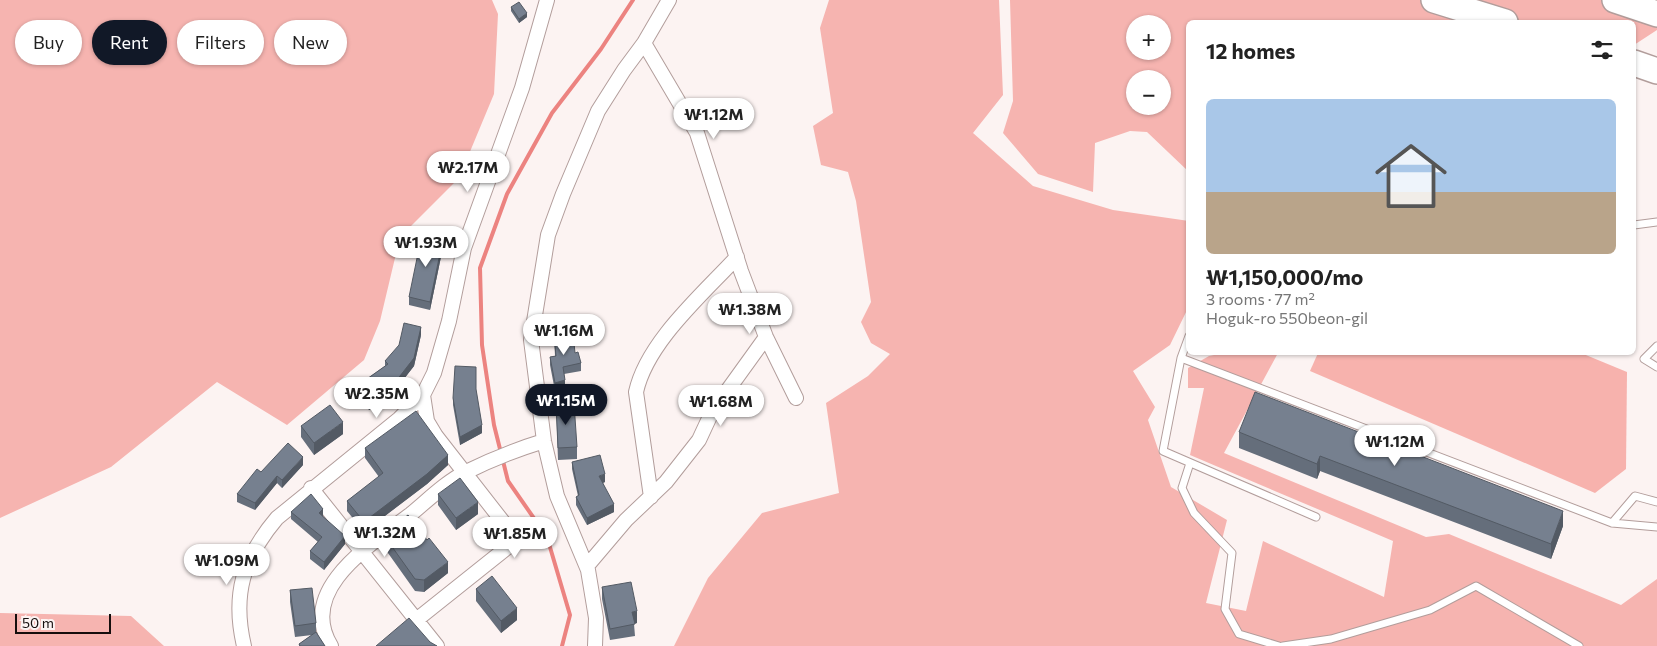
<!DOCTYPE html>
<meta charset="utf-8">
<style>
body{margin:0;font-family:Commissioner,sans-serif;background:#f6f6f6;color:#222;height:100vh;display:flex;flex-direction:column;font-size:19px;white-space:nowrap}
*{box-sizing:border-box;margin:0}
p{font-size:16px;color:#767676}
.icon{flex:none;width:28px;height:28px;fill:none;stroke:currentColor;stroke-width:2;stroke-linecap:round;stroke-linejoin:round}
.map{position:relative;flex:1;overflow:hidden}
.side{position:absolute;left:1186px;top:20px;width:450px;height:335px;display:flex;flex-direction:column;background:#fff;border-radius:8px;box-shadow:0 1px 4px #0004}
.side>*{flex:none}
.banner{position:absolute;left:15px;top:20px;width:475px;height:45px;display:flex;gap:10px}
.tools{position:absolute;left:1126px;top:15px;display:grid;gap:10px}
.tools a{display:grid;place-items:center;width:45px;height:45px;border-radius:50%;background:#fff;box-shadow:0 1px 4px #0004;font-size:25px}
.scale{position:absolute;left:15px;bottom:12px;width:96px;box-sizing:border-box;padding-left:5px;border:2px solid #150e0d;border-top:0;font-size:14px;line-height:18px;white-space:nowrap;color:#150e0d;-webkit-text-stroke:4px #fcf3f2;paint-order:stroke}
.price{position:absolute;translate:-50% -42px;padding:0 11px;border-radius:18px;background:#fff;color:#222;font-size:16px;line-height:32px;filter:drop-shadow(0 1px 2px #0008)}
.price::after{content:'';position:absolute;left:50%;top:30px;width:15px;height:11px;margin-left:-8px;background:inherit;clip-path:polygon(0 0,100% 0,50% 100%)}
.price.current{background:#111827;color:#fff}
ul{padding:0;list-style:none}
li{display:grid;align-content:center;gap:10px;height:265px;padding:0 20px}
li+li{border-top:1px solid #e0e0e0}
li span{display:grid;place-items:center;height:155px;border-radius:8px;color:#555}
li>.icon{margin-inline-start:auto}
span .icon{width:90px;height:90px;fill:#fffc;stroke-width:1}
li b{font-size:21px}
h2{display:flex;justify-content:space-between;align-items:center;height:60px;padding:0 20px;font-size:21px}
.chip{padding:0 18px;border-radius:22px;background:#fff;box-shadow:0 1px 4px #0004;font-size:18px;line-height:45px}
.chip.current{background:#111827;color:#fff}
.map>svg:first-child{display:block}
.green{fill:#f7b2ad}
.forest{fill:#f6b4b0;fill-rule:evenodd}
.lines{fill:none;stroke-linecap:round;stroke-linejoin:round}
.stream{stroke:#ec8380;stroke-width:4}
.lane-casing{stroke:#b29d9b;stroke-width:9}
.street-casing{stroke:#b29d9b;stroke-width:16}
.highway-casing{stroke:#b29d9b;stroke-width:28}
.lane{stroke:#fff;stroke-width:7}
.street{stroke:#fff;stroke-width:14}
.highway{stroke:#fff;stroke-width:25}
.wall{fill:#656e7b}
.shaded-wall{fill:#535a64}
.building{fill:#76808f;stroke:#535a64}
</style>
<div class="map">
<svg width="1657" height="646" viewBox="0 0 1657 646">
<rect width="100%" height="100%" fill="#fcf3f2"/>
<!-- green -->
<path class="green" d="M1318,353H1581L1627,372L1626,469L1595,493L1310,371Z"/>
<!-- forest -->
<path class="forest" d="M0,0H492L498,14L494,94L459,178L400,237L380,321L364,360L287,425L217,382L111,467L0,518Z
M829,0H999L1003,95L973,133L1033,186L1113,210L1189,221V306L1170,345L1133,371L1155,407L1148,420L1171,487L1227,520L1206,603L1246,611L1263,541L1384,597L1393,541L1190,455L1204,388H1188V368L1209,356L1224,353H1278L1224,453L1426,537L1449,534L1621,605L1657,579V646H674L708,578L762,513L839,493L826,403L868,376L890,354L871,343L861,322L871,302L856,201L848,172L821,165L813,126L833,113L820,28Z
M1010,0H1657V30L1634,45V22H1189V172L1147,132L1130,131L1095,143L1093,192L1038,174L1003,133L1013,101ZM1135,24H1162V51H1135ZM1135,79H1162V106H1135Z
M0,613L131,616L164,646H0Z"/>
<g class="lines">
<!-- stream -->
<path class="stream" d="M562,646L570,615L547,537L508,481L494,425L482,345L480,268L507,194L552,113L601,49L633,0"/>
<!-- lane casing -->
<g class="lane-casing">
<path id="lane" d="M1634,225L1657,222
M1189,336L1181,358L1612,523L1657,527
M1657,346L1644,359L1657,367
M1181,358L1163,451L1316,517
M1190,463L1182,488L1194,513L1232,553L1225,609L1239,634L1279,646
M1612,523L1635,496L1657,502
M1283,646L1331,639L1430,610L1476,586L1579,646"/>
</g>
<!-- street casing -->
<g class="street-casing">
<path id="street" d="M644,43L697,133L741,271L766,337L796,398
M423,395L434,373L449,321L464,248L522,88L547,0
M311,488L437,646
M651,497L636,392C647,342 702,295 737,257
M587,566L626,520L666,482L699,440L712,412L766,337
M244,646C232,595 243,558 277,518L399,419L423,395L427,421L436,436L507,527L512,539L509,546L415,621
M331,646C296,589 373,543 411,514C428,500 446,482 466,472C490,460 518,449 544,441
M595,646L596,618L588,570L557,496L544,441L531,340L548,235L563,194L598,111L624,70L644,43L669,0"/>
</g>
<!-- highway casing -->
<g class="highway-casing">
<path id="highway" d="M1434,0L1505,22
M1615,0L1657,14
M1634,63L1657,71"/>
</g>
<!-- lane -->
<use href="#lane" class="lane"/>
<!-- street -->
<use href="#street" class="street"/>
<!-- highway -->
<use href="#highway" class="highway"/>
</g>
<!-- wall -->
<path class="wall" d="M511,7L527,17L519,23L511,11Z
M443,247L430,310L409,305V297Z
M421,335L414,366L393,393L369,410L357,394V386L385,366V361Z
M554,335L575,353L581,363V371L564,374L565,388L555,391L550,365V357L555,356Z
M476,391L482,433L460,445L453,405V398Z
M556,404L577,447V459L558,460Z
M301,426L343,434L314,455L301,437Z
M1239,432L1563,526L1551,559L1320,471L1317,479L1239,448Z
M365,448L448,465L427,484L369,528L360,527L347,511V501L379,477L365,458Z
M572,462L605,482L603,483L614,512L587,525L576,505V497L578,496L572,469Z
M303,465L282,488L277,483L255,510L237,502V494L261,472Z
M438,494L478,514L456,530L438,505Z
M291,512L323,516L345,544L324,570L310,559V551L318,542L291,519Z
M383,534L448,573L424,592L415,591L383,546Z
M602,587L637,623L634,624L635,636L610,640L602,599Z
M476,589L517,620L501,633L476,601Z
M290,590L316,623V633L325,646H299V644L312,635L295,637L290,602Z"/>
<!-- shaded-wall -->
<path class="shaded-wall" d="M527,13V17L519,23V19Z
M443,239V247L430,310V302Z
M421,327V335L414,366L393,393L369,410V402Z
M565,380V388L555,391V383Z
M343,422V434L314,455V443Z
M482,425V433L460,445V437Z
M448,455V465L427,484L369,528V518Z
M1320,456V471L1317,479V464Z
M303,457V465L282,488V480Z
M605,474V482L599,484V476Z
M277,476V483L255,510V503Z
M478,502V514L456,530V518Z
M614,504V512L587,525V518Z
M323,509V517L319,513Z
M1563,511V526L1551,559V544Z
M345,536V544L324,570V562Z
M448,562V573L424,592V580Z
M517,608V620L501,633V621Z
M637,611V623L632,624V612Z"/>
<!-- building -->
<path class="building" d="M519,2L527,13L519,19L511,7Z
M422,234L443,239L430,302L409,297Z
M404,323L421,327L414,358L393,385L369,402L357,386L388,364L385,361L399,345Z
M573,333L575,353L578,352L581,363L563,367L565,380L555,383L550,357L556,356L554,335Z
M455,366L476,367V389L482,425L460,437L453,398Z
M1255,392L1563,511L1551,544L1320,456L1317,464L1239,432Z
M574,403L577,447L558,448L556,404Z
M330,405L343,422L314,443L301,426Z
M416,411L448,455L427,474L369,518L360,517L347,501L383,473L365,448Z
M288,443L303,457L282,480L277,476L255,503L237,494L257,469L261,472Z
M600,455L605,474L599,476L614,504L587,518L576,497L579,495L572,462Z
M460,478L478,502L456,518L438,494Z
M311,494L323,509L319,513L345,536L324,562L310,551L322,537L291,512Z
M408,515L427,540L429,538L448,562L424,580L415,579L383,534Z
M492,576L517,608L501,621L476,589Z
M631,582L637,611L632,612L635,624L610,629L602,587Z
M312,588L316,623L295,626L290,590Z
M409,618L430,642L437,646H376Z
M316,632L325,646H300L299,644Z"/>
</svg>
<div class="tools">
<a>+</a>
<a>−</a>
</div>
<div class="scale">50 m</div>
<b class="price" style="left:714px;top:140px">₩1.12M</b>
<b class="price" style="left:468px;top:193px">₩2.17M</b>
<b class="price" style="left:426px;top:268px">₩1.93M</b>
<b class="price" style="left:750px;top:335px">₩1.38M</b>
<b class="price" style="left:564px;top:356px">₩1.16M</b>
<b class="price" style="left:377px;top:419px">₩2.35M</b>
<b class="price current" style="left:566px;top:426px">₩1.15M</b>
<b class="price" style="left:721px;top:427px">₩1.68M</b>
<b class="price" style="left:1395px;top:467px">₩1.12M</b>
<b class="price" style="left:385px;top:558px">₩1.32M</b>
<b class="price" style="left:515px;top:559px">₩1.85M</b>
<b class="price" style="left:227px;top:586px">₩1.09M</b>
<div class="banner">
<a class="chip">Buy</a>
<a class="chip current">Rent</a>
<a class="chip">Filters</a>
<a class="chip">New</a>
</div>
<section class="side">
<h2>12 homes<svg class="icon" aria-label="filters" viewBox="0 0 24 24"><path d="M4 7h16M4 17h16"/><circle cx="9" cy="7" r="2"/><circle cx="15" cy="17" r="2"/></svg></h2>
<ul>
<li><span style="background:linear-gradient(#a9c7e8 60%,#b9a48a 0)"><svg class="icon" aria-label="home" viewBox="0 0 24 24"><path d="M3 11l9-7 9 7M6 9v11h12V9"/></svg></span><div><b>₩1,150,000/mo</b><p>3 rooms · 77 m²</p><p>Hoguk-ro 550beon-gil</p></div></li>
</ul>
</section>
</div>
